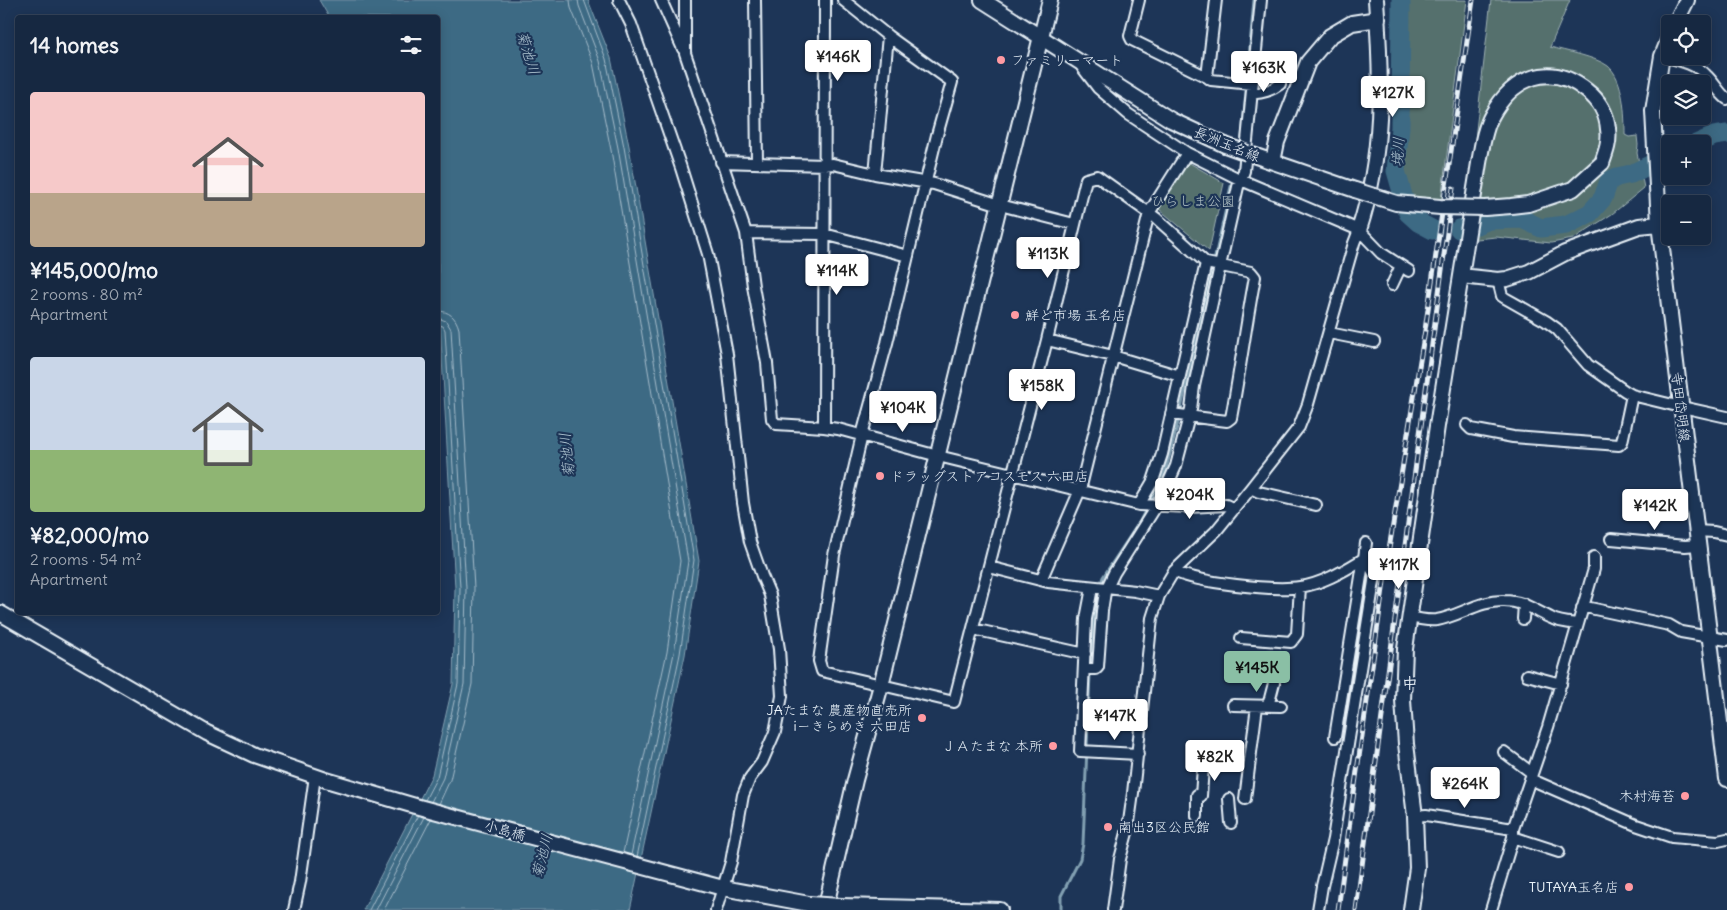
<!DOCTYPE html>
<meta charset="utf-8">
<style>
body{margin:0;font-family:Delius,"Klee One",sans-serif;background:#23344c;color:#f1f3f6;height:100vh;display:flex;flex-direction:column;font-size:19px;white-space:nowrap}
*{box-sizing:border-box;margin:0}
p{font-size:16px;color:#9ea6b1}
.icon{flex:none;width:28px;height:28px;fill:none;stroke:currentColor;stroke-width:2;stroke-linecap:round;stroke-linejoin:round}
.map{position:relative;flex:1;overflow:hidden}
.details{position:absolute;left:15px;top:15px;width:425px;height:600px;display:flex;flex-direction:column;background:#162841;border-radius:5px;box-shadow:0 2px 12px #0003,0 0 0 1px #35445a}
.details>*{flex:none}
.fabs{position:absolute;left:1661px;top:15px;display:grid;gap:10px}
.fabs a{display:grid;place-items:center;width:50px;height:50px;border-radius:5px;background:#162841;box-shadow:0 2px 12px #0003,0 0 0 1px #35445a;font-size:25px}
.price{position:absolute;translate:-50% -42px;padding:0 11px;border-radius:5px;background:#fff;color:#222;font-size:16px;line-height:32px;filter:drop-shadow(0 1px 2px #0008)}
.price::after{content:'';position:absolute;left:50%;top:30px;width:15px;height:11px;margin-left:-8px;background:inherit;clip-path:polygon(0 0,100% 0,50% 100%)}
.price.current{background:#8abfa5;color:#111}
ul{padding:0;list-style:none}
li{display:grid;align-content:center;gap:10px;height:265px;padding:0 15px}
li span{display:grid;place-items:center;height:155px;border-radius:5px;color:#555}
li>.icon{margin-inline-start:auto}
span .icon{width:90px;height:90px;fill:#fffc;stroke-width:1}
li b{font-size:21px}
h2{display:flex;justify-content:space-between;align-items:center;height:60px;padding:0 15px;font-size:21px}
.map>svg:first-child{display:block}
.green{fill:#54706d;stroke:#9eb0b2}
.water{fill:#3e6a84;stroke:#82a0b2}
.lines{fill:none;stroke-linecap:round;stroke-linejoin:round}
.shore{stroke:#a4bbca;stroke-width:1}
.stream{stroke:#82a0b2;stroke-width:3}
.river{stroke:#3e6a84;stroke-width:19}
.street-casing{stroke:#e8f1f8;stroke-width:14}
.secondary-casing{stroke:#e8f1f8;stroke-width:18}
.street{stroke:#1d3557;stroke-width:10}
.secondary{stroke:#1d3557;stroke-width:14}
.rail-casing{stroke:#e8f1f8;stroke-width:5}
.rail{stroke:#1d3557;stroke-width:3;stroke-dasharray:9;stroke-linecap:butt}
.secondary-bridge-casing{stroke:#e8f1f8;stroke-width:18;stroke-linecap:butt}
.secondary-bridge{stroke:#1d3557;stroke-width:14}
.poi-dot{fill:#ff9aa2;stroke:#1d3557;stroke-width:2}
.labels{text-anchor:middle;stroke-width:4.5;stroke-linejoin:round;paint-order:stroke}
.poi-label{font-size:14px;fill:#e8f1f8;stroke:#1d3557;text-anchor:start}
.street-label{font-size:14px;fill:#e8f1f8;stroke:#1d3557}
.park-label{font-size:14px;fill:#b4c4c7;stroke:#1d3557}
.water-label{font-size:15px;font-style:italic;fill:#acc2cf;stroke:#1d3557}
.quarter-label{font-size:16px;font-weight:bold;fill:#e8f1f8;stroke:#1d3557}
</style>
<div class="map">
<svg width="1727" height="910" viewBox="0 0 1727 910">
<rect width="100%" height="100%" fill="#1d3557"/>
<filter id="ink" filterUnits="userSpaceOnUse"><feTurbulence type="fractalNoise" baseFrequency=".02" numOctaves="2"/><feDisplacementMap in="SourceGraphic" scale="10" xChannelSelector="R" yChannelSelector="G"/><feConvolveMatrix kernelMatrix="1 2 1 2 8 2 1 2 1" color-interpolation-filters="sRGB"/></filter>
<g filter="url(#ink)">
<!-- green -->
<path class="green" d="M1401,0H1467L1440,207L1404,213L1396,171L1400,127Z
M1491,0H1570L1550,47C1565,51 1596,57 1608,66C1624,79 1625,116 1625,135L1629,137L1637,136L1638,145L1637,153L1644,188L1612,214L1573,239L1551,243L1496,237L1467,240V208Z
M1186,161L1224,183L1209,251L1159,209Z"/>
<!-- water -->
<path class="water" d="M319,0H588L611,58L629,146L699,561L685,655L630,910H363L432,775L453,684L455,588L438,287V18L329,17Z"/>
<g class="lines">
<!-- shore -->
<path class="shore" d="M570,0L571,8L593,63L611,150L680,561L667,652L623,853
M578,0L579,6L600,61L618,148L688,561L674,653L631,855
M584,0L606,59L624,147L694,560L680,654L637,857
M438,311C449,311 456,317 459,329L474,588L472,684L450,780L439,804
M425,800L437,777L458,684L460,588L445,330L443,326L438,325
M431,802L443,778L464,684L466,588L451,329L446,321L438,318
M369,910L418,815
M376,910L424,817
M384,910L431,819"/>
<!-- stream -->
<path class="stream" d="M1242,138L1254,0
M1061,910V896L1080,859L1083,844L1091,649L1096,599L1103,577L1140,521L1165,472L1177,426L1231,186"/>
<!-- river -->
<path class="river" d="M1401,0L1400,127L1396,171L1408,213L1418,222L1433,230
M1696,144L1714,136L1727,134
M1459,229L1477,225L1489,220L1522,219L1541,228L1566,225L1590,213L1603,198L1609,181L1617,177L1631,174L1670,155"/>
<!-- street casing -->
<g class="street-casing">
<path id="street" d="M619,0L631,24L681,168L708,254L727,354L743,503L750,542L762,576L770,595L779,649L782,696L775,732L762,762L750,778L743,795L731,862L716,910
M661,0L683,49
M685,0V53L746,233L753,286L767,363L772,419L776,424L824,427L838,429L938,456L1139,505L1189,507L1226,505L1234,509
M755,0L757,163
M843,0L888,36L952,82L937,135L887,343L862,435L834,555L819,661L822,671L954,702L1047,340L1086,179L1097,176L1156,218L1206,263L1162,454L1153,481L1139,505
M1139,0L1130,36L1132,40L1207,77L1216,0
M1662,56C1677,60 1695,63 1706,75C1714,82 1718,92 1727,99
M1082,67L1098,88L1128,114L1187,153L1241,180L1359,230L1381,253L1409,271
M1207,77L1211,80L1252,84
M1252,93C1261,94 1272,90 1280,84L1282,71
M721,162L825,165L833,164L875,174L934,184L1000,205L1074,224
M875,174L888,36
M746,233L824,234L908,256
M1498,280L1502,296L1505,298L1546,321L1557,329L1588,365L1625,391L1632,395L1673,405L1727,417
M1392,285L1401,266
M1329,333L1374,342
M1047,340L1113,356L1180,376
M1171,414L1227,421L1231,418C1240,371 1246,324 1255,277L1251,272L1206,263
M1467,425L1471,429L1513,437L1619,445L1622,442L1632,395
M824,427L825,0
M1251,488L1259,492L1316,505
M1696,531L1714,532L1727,535
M1611,539L1685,546L1698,545
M1364,558L1381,560
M989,567L1048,582L1135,591L1159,596
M1174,571C1197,583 1275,591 1300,587C1321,584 1342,572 1360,561L1364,558L1366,543
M1041,580L1080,490L1149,213L1187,153
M1090,587L1091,593L1086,619L1080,751L1138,754
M1582,608H1590L1669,625L1681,632L1727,640
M1410,617C1418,619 1428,621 1437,620C1460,616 1480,600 1504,601C1523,601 1534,610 1551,618C1558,622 1569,623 1577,624
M1523,619L1524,604
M973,629L1085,654
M1241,638L1291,642L1297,634L1300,587
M1084,669H1096L1098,667L1102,611L1105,592L1114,573L1162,497L1176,466L1191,409L1194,386L1220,266L1238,187L1244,171L1261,0
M1527,675L1561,684
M1233,705L1281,706
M1268,706L1274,683
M1335,737L1363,564
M1504,752L1532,773
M1530,779L1636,825L1672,837L1718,841L1727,839
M1201,796L1203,767
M1229,799L1231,823
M1245,799L1257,706
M1197,816V795
M1415,816L1426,815L1513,829
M1513,837L1559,852
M294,910L300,882L315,776
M1113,910L1120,859L1128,829L1133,793L1152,618L1159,596L1174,571L1216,531L1251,488L1299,427L1308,404L1354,243L1359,230
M1318,910L1322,886L1333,839L1375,575L1370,566L1363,564L1360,561
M1491,910L1513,837V829L1548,727L1594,569V557"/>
</g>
<!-- secondary casing -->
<g class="secondary-casing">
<path id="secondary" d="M982,0L1171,120L1225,145
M1675,24L1687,0
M1670,36L1662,56L1653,111L1659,224L1727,779
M1247,153L1355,190
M1273,162L1277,142L1308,62L1330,36L1352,23L1378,19
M1359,230C1384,153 1382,80 1376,0
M1461,276L1498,280L1507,279L1529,272L1565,253L1639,226L1659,224
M0,613L207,733L254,755L326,780L415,806L723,888L809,904
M841,906L1000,910
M825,910L855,780L881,685L1050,0
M1411,910L1417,868L1415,816L1406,744L1403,700L1405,649L1437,426L1479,163C1482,147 1484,129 1492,115C1513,77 1550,61 1587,91C1599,100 1607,114 1608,129C1610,141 1606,152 1602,163"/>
</g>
<!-- street -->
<use href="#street" class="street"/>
<!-- secondary -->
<use href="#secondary" class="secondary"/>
<!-- rail casing -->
<g class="rail-casing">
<path id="rail" d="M1338,910L1352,806L1387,561L1425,330L1473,0
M1356,910L1453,188"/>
</g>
<!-- rail -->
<use href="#rail" class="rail"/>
<!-- secondary-bridge casing -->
<g class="secondary-bridge-casing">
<path id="secondary-bridge" d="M1225,145L1247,153
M1355,190L1396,203L1440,207L1485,208L1511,206L1528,204L1573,189L1602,163
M809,904L841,906"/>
</g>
<!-- secondary-bridge -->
<use href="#secondary-bridge" class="secondary-bridge"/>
</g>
</g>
<!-- markers -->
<g class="poi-dot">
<circle cx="1001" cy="60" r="5"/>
<circle cx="1015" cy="315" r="5"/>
<circle cx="880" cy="476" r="5"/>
<circle cx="922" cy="718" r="5"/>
<circle cx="1053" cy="746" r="5"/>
<circle cx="1685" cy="796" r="5"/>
<circle cx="1108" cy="827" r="5"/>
<circle cx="1629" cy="887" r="5"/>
</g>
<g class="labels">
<!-- poi labels -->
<g class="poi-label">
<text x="1011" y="65">ファミリーマート</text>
<text x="1025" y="320">鮮ど市場 玉名店</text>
<text x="890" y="481">ドラッグストアコスモス 六田店</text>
<text x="912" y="715" text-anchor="end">JAたまな 農産物直売所<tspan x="912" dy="16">i－きらめき 六田店</tspan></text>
<text x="1043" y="751" text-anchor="end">ＪＡたまな 本所</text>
<text x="1675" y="801" text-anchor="end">木村海苔</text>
<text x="1118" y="832">南出3区公民館</text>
<text x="1619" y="892" text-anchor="end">TUTAYA玉名店</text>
</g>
<!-- street labels -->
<g class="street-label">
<text transform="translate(1227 144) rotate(22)" y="5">長洲玉名線</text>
<text transform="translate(1681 407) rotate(83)" y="5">寺田岱明線</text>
<text transform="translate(505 830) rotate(15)" y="5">小島橋</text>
</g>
<!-- park labels -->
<g class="park-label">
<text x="1193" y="206">ひらしま公園</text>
</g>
<!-- water labels -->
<g class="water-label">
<text transform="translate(528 53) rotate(73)" y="5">菊池川</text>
<text transform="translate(1398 152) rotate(-86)" y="5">境川</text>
<text transform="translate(567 455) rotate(-96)" y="5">菊池川</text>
<text transform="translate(542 856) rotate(-76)" y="5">菊池川</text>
</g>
<!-- quarter labels -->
<g class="quarter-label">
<text x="1410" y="689">中</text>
</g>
</g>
</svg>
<div class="fabs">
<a><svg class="icon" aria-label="locate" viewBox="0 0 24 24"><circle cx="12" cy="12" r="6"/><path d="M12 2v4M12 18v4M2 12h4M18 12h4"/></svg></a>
<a><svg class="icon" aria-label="layers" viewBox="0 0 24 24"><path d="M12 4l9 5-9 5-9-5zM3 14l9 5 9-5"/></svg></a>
<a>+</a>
<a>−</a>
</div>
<b class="price" style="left:838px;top:82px">¥146K</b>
<b class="price" style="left:1264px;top:93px">¥163K</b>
<b class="price" style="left:1393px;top:118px">¥127K</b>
<b class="price" style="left:1048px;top:279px">¥113K</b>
<b class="price" style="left:837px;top:296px">¥114K</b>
<b class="price" style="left:1042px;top:411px">¥158K</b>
<b class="price" style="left:903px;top:433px">¥104K</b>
<b class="price" style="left:1190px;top:520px">¥204K</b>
<b class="price" style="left:1655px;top:531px">¥142K</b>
<b class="price" style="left:1399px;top:590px">¥117K</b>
<b class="price current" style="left:1257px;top:693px">¥145K</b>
<b class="price" style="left:1115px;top:741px">¥147K</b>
<b class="price" style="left:1215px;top:782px">¥82K</b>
<b class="price" style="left:1465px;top:809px">¥264K</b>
<section class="details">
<h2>14 homes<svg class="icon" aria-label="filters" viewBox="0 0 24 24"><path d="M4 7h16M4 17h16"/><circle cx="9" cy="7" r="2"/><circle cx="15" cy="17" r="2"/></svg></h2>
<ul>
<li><span style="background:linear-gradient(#f6c9c9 65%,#b9a48a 0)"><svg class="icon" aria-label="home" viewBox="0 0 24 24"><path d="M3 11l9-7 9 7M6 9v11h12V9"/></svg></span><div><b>¥145,000/mo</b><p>2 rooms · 80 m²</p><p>Apartment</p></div></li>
<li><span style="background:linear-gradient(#c9d6e8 60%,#8fb573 0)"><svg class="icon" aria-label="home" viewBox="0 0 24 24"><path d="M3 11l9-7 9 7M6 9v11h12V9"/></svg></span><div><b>¥82,000/mo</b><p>2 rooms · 54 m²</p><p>Apartment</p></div></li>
</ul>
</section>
</div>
